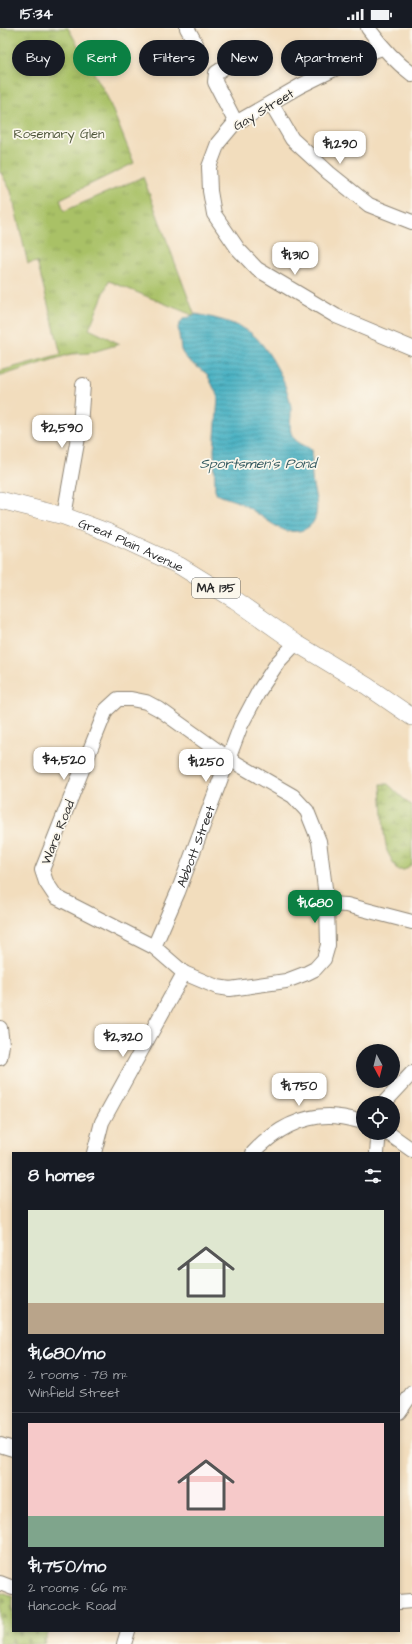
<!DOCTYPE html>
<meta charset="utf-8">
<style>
body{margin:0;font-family:"Architects Daughter",sans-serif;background:#242831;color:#f1f3f6;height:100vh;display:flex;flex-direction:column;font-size:15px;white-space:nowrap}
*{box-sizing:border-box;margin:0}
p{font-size:13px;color:#9ea1a6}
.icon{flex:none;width:22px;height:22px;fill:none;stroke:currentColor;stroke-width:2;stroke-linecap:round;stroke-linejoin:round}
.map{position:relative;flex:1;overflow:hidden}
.side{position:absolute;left:12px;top:1124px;width:388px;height:480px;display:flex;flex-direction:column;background:#171b24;border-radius:0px;box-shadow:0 2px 6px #0003}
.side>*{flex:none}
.banner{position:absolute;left:12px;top:12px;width:388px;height:36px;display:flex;gap:8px}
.needle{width:26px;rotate:173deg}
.controls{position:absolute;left:356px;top:1016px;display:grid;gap:8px}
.controls a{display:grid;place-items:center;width:44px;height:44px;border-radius:50%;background:#171b24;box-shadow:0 2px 6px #0003;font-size:20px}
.price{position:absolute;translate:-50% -34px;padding:0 9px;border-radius:8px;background:#fff;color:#222;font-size:13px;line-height:26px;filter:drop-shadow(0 1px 2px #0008)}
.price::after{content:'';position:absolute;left:50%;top:24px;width:12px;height:9px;margin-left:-6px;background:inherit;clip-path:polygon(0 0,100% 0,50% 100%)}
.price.on{background:#0b8043;color:#fff}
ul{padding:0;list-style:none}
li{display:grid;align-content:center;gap:8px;height:212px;padding:0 16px}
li+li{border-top:1px solid #363941}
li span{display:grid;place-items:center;height:124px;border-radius:0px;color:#555}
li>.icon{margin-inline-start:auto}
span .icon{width:72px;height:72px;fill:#fffc;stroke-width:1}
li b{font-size:17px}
h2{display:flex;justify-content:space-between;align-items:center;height:48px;padding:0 16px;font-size:17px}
.chip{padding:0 14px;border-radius:18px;background:#171b24;box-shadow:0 2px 6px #0003;font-size:14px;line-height:36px}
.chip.on{background:#0b8043;color:#fff}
.status{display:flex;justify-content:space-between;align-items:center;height:28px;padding:0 20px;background:#171b24;direction:ltr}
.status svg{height:11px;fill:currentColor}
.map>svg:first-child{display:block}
.wetland{fill:url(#wetland-marsh);stroke:#6a7648}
.cemetery{fill:url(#cemetery-stones);stroke:#6a7648}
.park{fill:url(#park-tufts);stroke:#6a7648}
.water{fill:url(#water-rules);stroke:#386e77}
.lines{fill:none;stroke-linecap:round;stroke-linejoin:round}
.minor-casing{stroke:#8e8474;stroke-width:16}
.major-casing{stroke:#8e8474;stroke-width:18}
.minor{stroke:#fff;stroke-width:14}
.major{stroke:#fff;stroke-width:17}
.labels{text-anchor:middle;stroke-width:3.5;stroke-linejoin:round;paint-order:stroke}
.shield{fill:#fbf7ec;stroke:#696865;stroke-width:1}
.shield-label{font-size:12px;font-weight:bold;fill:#2b2b2b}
.street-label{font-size:13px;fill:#2b2b2b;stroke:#fbf7ec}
.park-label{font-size:13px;fill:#51583d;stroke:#fbf7ec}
.water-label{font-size:14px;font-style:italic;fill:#345a60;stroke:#fbf7ec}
</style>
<div class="status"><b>15:34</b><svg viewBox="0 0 49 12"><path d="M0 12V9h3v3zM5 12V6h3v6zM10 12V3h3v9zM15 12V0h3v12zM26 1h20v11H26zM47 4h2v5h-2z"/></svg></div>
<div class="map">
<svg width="412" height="1616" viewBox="0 0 412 1616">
<defs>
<pattern id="wetland-marsh" width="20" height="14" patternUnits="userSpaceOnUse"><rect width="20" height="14" fill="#a9c166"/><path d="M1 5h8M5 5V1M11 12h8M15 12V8" fill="none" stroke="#8a9d54"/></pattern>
<pattern id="cemetery-stones" width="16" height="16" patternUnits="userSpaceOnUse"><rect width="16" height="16" fill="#a9c166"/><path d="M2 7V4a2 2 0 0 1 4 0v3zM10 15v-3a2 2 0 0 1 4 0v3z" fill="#8a9d54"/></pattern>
<pattern id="park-tufts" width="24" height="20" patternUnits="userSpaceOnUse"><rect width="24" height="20" fill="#a9c166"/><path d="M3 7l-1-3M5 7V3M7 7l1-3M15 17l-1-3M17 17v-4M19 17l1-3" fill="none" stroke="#8a9d54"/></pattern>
<pattern id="water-rules" width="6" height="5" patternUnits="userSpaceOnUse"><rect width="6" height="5" fill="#46b1c3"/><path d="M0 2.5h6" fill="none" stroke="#3b909f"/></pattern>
</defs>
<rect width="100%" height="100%" fill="#fbf7ec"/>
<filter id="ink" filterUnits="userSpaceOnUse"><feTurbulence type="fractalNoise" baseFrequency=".025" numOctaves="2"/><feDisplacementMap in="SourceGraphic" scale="8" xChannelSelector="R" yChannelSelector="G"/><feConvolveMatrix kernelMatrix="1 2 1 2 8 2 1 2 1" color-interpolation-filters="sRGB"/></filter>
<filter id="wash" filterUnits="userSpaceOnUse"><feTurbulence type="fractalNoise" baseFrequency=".012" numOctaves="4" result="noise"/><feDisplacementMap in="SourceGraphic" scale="16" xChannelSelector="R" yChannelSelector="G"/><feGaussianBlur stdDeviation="0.9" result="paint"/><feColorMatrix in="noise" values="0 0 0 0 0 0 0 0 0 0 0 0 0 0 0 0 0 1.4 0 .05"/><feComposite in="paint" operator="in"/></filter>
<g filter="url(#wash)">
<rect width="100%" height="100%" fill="#f2ddbd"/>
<!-- wetland -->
<path class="wetland" d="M381,756H388L408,775L412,777V836L404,842H397L387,823L384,805Z"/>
<!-- cemetery -->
<path class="cemetery" d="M0,1564L13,1569V1603H49L44,1616H0Z"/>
<!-- park -->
<path class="park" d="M0,0H68L106,66L134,135L60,171L64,183L143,149L195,288L109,253L89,301L120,316L89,325L71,326L0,348V343L61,326L37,234L28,236L11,163L0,143Z"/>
<!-- water -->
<path class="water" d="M196,286C215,290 235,294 251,305C268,318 289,358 291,380C292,389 288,399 292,407C295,414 305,418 312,421C313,430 311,439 312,448C312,461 319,473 316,487C313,502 297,506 284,502C271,497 253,481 240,475C232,471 224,470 217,466L215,462L214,422L218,369L207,346L189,333L183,326L181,322L178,299L183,291Z"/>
</g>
<g filter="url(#ink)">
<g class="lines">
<!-- minor casing -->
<g class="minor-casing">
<g id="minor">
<path d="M187,0L196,16"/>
<path d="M368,0C381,18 394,33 412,46"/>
<path d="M382,20L363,27L300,58L234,96L218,115L209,139L210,163L214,186L238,221L257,241L336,288L412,320"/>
<path d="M231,35L216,45L215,54L236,95"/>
<path d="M271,75L292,111L329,145L369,177L412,194"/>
<path d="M64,488L80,398L83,357"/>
<path d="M118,671H131L146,674L159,681L229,731L293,768L307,783L319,813L327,876L328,917L324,931L315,941L307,945L286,953L230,961L217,959L184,945L154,919L56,869L46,854L42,842L106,682Z"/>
<path d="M327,876L347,877L412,894"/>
<path id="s1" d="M154,919L178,864L241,697L259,663L278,634L296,615"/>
<path d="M0,1000L2,1016L0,1030"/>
<path d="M384,1075L412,1045"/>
<path d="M375,1105L378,1114L377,1125"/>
<path d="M388,1105L412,1122"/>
<path d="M94,1125L102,1094L184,945"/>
<path d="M253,1125C273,1104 299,1088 329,1088C340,1088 352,1091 363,1094"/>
<path d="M399,1384L412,1365"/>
<path d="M0,1417L13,1421"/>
<path d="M0,1555L13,1560"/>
<path d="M399,1574L412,1573"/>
<path d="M124,1616L128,1603"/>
</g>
</g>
<!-- major casing -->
<g class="major-casing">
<g id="major">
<path id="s2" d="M0,472L64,488L107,504L180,538L235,572L296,615L367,658L412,689"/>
</g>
</g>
<!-- minor -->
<use href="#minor" class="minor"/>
<!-- major -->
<use href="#major" class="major"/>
</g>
</g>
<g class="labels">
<!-- shield labels -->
<rect class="shield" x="192" y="550" width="48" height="20" rx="3"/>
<g class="shield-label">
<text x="216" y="564">MA 135</text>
</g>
<!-- street labels -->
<g class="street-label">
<text transform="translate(263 81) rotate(-31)" y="5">Gay Street</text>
<text dy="5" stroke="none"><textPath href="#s2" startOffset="139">Great Plain Avenue</textPath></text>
<text transform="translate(57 804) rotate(-68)" y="5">Ware Road</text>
<text dy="5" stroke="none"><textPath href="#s1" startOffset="109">Abbott Street</textPath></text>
</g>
<!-- park labels -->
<g class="park-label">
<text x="59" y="110">Rosemary Glen</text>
</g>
<!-- water labels -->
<g class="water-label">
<text x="258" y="440">Sportsmen's Pond</text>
</g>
</g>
</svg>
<div class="controls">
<a><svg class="needle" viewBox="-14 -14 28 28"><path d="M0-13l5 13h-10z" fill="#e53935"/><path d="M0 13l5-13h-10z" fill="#9ea1a6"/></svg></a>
<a><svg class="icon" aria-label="locate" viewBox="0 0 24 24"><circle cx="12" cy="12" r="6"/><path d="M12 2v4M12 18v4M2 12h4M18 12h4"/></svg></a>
</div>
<b class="price" style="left:340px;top:137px">$1,290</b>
<b class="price" style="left:295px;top:248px">$1,310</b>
<b class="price" style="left:62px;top:421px">$2,590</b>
<b class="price" style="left:64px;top:753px">$4,520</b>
<b class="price" style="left:206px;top:755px">$1,250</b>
<b class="price on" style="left:315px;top:896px">$1,680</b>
<b class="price" style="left:123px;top:1030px">$2,320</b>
<b class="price" style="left:299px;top:1079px">$1,750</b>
<div class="banner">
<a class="chip">Buy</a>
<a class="chip on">Rent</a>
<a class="chip">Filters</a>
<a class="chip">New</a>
<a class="chip">Apartment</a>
</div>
<section class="side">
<h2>8 homes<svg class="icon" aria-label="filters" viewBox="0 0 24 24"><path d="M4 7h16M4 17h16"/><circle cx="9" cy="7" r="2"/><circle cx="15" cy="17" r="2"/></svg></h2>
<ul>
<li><span style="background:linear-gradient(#dfe7d0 75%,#b9a48a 0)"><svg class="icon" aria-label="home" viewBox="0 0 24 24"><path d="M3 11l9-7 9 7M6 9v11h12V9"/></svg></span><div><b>$1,680/mo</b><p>2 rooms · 78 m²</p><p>Winfield Street</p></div></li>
<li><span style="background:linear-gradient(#f6c9c9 75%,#7fa58c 0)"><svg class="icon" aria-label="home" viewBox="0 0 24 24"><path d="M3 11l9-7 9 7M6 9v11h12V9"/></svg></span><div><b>$1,750/mo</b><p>2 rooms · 66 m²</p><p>Hancock Road</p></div></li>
</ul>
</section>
</div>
